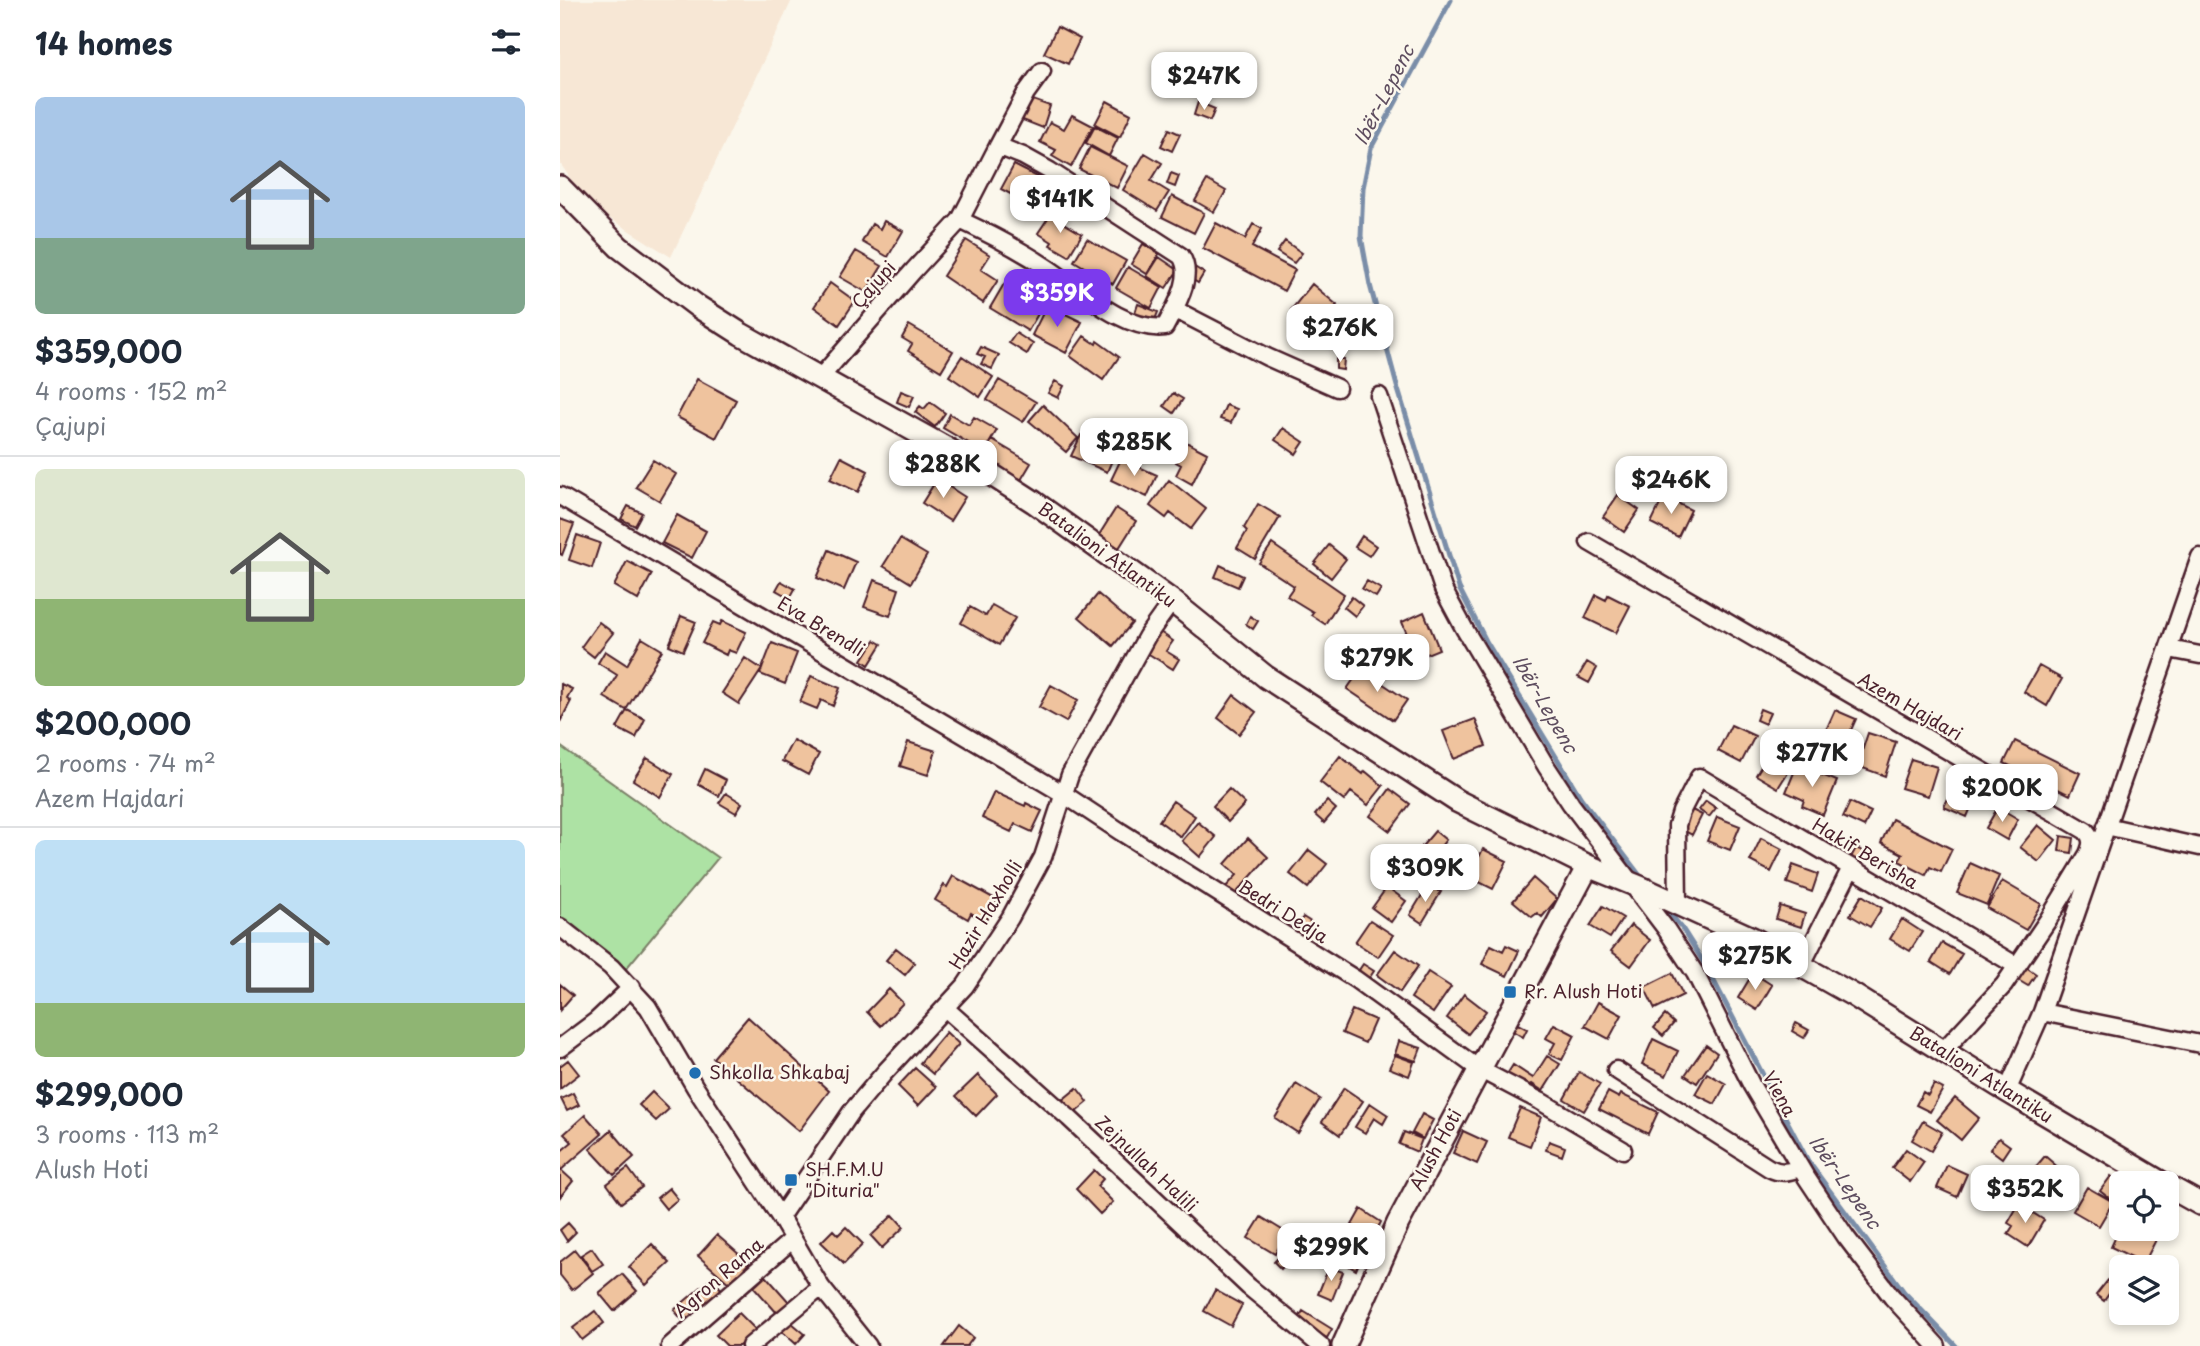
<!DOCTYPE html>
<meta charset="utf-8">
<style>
body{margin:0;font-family:"Playpen Sans",sans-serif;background:#f6f6f7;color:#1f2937;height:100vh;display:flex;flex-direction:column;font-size:26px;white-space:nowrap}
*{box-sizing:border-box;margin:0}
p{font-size:23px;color:#747a83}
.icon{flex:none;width:38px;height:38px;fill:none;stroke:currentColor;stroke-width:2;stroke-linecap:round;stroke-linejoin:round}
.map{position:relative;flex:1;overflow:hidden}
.panel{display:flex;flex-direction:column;background:#fff;width:560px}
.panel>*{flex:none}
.tools{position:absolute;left:1549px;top:1171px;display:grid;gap:14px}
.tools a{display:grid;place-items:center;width:70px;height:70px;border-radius:10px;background:#fff;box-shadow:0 4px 10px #0003;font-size:35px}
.price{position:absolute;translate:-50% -60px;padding:0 16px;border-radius:14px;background:#fff;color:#222;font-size:23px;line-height:46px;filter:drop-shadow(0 2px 4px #0008)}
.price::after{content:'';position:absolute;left:50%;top:42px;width:21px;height:16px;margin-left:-10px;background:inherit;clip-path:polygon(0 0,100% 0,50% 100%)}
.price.active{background:#7c3aed;color:#fff}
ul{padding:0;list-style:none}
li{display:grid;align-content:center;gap:14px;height:371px;padding:0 35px}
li+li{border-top:2px solid #e0e1e3}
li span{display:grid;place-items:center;height:217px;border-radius:10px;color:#555}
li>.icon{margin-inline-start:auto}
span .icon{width:126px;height:126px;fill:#fffc;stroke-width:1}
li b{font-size:30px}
h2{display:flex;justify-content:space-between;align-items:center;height:84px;padding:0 35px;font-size:30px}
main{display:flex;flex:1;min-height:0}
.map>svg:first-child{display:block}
.built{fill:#f7e7d5}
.green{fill:#ade2a4;stroke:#7c8068;stroke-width:2}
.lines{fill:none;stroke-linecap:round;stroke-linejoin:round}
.stream{stroke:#7a8da8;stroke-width:5}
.building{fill:#efc39e;stroke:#4a1f2b;stroke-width:2}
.minor-casing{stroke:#4a1f2b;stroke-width:21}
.tertiary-casing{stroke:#4a1f2b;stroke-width:26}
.minor{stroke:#fbf7ec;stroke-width:16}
.tertiary{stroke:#fbf7ec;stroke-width:21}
.poi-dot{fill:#1f6fb2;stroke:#fbf7ec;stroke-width:2.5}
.labels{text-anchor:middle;stroke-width:5;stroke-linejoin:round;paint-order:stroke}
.street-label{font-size:18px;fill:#4a1f2b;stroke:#fbf7ec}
.poi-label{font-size:18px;fill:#4a1f2b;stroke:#fbf7ec;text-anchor:start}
.water-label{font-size:19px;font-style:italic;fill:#5e4d5f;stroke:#fbf7ec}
</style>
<main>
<section class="panel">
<h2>14 homes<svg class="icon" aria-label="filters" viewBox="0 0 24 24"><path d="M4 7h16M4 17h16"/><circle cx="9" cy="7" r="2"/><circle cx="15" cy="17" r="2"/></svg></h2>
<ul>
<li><span style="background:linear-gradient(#a9c7e8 65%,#7fa58c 0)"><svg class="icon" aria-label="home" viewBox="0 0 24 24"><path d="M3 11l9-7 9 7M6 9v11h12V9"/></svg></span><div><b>$359,000</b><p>4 rooms · 152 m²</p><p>Çajupi</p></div></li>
<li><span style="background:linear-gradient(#dfe7d0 60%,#8fb573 0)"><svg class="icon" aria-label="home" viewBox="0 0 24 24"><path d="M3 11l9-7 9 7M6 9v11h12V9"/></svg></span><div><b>$200,000</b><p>2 rooms · 74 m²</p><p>Azem Hajdari</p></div></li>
<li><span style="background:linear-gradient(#bfe0f5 75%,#8fb573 0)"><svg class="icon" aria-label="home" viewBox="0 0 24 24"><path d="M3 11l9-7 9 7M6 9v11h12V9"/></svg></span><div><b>$299,000</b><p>3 rooms · 113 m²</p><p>Alush Hoti</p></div></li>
</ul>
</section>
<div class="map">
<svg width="1640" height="1346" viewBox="0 0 1640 1346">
<rect width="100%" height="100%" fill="#fbf7ec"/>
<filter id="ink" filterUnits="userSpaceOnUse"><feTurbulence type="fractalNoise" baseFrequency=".0143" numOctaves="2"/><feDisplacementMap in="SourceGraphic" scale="14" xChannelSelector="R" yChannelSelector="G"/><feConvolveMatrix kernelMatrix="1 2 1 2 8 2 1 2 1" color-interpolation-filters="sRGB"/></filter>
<g filter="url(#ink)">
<!-- built -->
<path class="built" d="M0,0H232L111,257L27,204L0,163Z"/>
<!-- green -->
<path class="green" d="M0,746L158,858L64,971L0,919Z"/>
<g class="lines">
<!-- stream -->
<path class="stream" d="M891,0L811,148L803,188L801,236L810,285L837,386L899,588L926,641L1021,798L1084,881
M1105,908L1122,928L1146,966L1248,1161L1344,1292L1396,1346"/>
</g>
<!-- building -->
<path class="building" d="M497,27L520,39L508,64L484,53Z
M467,98L490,106L483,128L460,119Z
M547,101L571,114L560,137L535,124Z
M638,102L655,109L650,121L634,115Z
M512,115L533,126L511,167L492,156L496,150L480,142L490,122L504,129Z
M535,126L558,138L549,156L526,143Z
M609,129L620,134L612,151L601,146Z
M530,147L568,166L557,188L519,169Z
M585,153L602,163L591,181L609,192L597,211L563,190Z
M454,165L497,187L485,212L441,189Z
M611,173L619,176L615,187L607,184Z
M647,180L666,191L654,212L635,201Z
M612,196L644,213L634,233L602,217Z
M490,215L522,234L509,256L490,245L492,242L478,233Z
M324,221L343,231L328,257L302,242L312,224L320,229Z
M656,223L685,239L693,224L702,229L692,247L735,270L724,291L643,248Z
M527,239L566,261L553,284L514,261Z
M406,240L430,255L421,269L438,280L423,303L383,276Z
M725,241L742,253L734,263L717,252Z
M583,244L599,254L587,274L571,264Z
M296,251L322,266L306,292L280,277Z
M599,257L618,270L606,288L587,276Z
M633,266L644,273L638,283L627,276Z
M568,267L602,287L591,308L556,288Z
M533,274L546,282L535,298L523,289Z
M270,283L295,301L279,325L254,307Z
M444,284L482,307L468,331L430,308Z
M752,284L777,305L756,330L731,310Z
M578,304L598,312L592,327L573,319Z
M487,305L522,322L506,353L472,335Z
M787,313L790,332L772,334L770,316Z
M349,325L393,351L381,371L348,351L352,344L342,338Z
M456,333L473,344L467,354L449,343Z
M524,336L536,344L537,341L559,357L543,380L510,356Z
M421,347L439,355L432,369L421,364L425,357L417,354Z
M402,356L433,377L420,397L389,376Z
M776,359H784L783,370L776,369Z
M137,379L176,400L156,438L117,417Z
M439,380L476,402L463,422L427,400Z
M495,381L504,386L498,398L488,393Z
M341,391L354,396L349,407L337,402Z
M613,393L623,399L614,413L604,406Z
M370,402L385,413L375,427L355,412L360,406L364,409Z
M483,405L518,438L506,452L469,421Z
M666,405L677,409L671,423L660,419Z
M390,414L409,425L414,417L437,430L424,452L383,428Z
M723,428L744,442L736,454L715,440Z
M521,435L556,451L547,472L511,456Z
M432,440L471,463L458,485L435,472L439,466L422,456Z
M626,442L647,453L632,484L616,475L621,465L616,462Z
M281,457L308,471L298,492L270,479Z
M561,459L597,475L587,497L551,480Z
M93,460L116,474L100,501L76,487Z
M377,479L405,497L390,521L362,503Z
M609,480L646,509L631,529L610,513L606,518L590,506Z
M1058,495L1079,510L1064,532L1043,517Z
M1104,496L1131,510L1118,537L1091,523Z
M698,504L720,517L695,559L677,548L687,531L684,528Z
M68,506L82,513L75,526L61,519Z
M556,508L576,521L559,548L539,535Z
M117,515L146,531L132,558L102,543Z
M0,519L14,524L2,555L0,554Z
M17,535L40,543L32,568L9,560Z
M802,536L816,546L809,556L795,547Z
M340,539L367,555L351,583L323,566Z
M712,544L784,594L765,624L751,615L753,612L727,596L734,586L699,563Z
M769,545L786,559L771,578L754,564Z
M269,550L296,562L284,590L257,578Z
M67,561L92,574L78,600L54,586Z
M660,565L683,576L678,587L655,577Z
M314,580L339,589L330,616L304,607Z
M221,581L235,589L230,598L216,590Z
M807,581L821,589L816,597L802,589Z
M538,594L572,623L553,646L519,617Z
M1036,595L1046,600L1048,595L1070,606L1056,633L1025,618Z
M792,597L803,606L795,616L784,607Z
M432,605L455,618L439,645L401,623L410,607L426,616Z
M864,612L879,649L857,658L842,622Z
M121,616L136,622L123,651L109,645Z
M690,616L698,621L693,629L686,624Z
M162,621L186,632L176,653L168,650L166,655L142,643L153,622L160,625Z
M39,622L53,633L34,657L21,647Z
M597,630L613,641L606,651L619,659L613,669L584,651Z
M82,638L102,650L66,710L44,697L57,675L38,663L45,651L67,665Z
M315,640L322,644L309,665L302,660Z
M212,643L237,653L225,684L200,674Z
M811,653L821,659L813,673L802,667Z
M185,658L202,669L179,704L162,693Z
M1027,662L1037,668L1029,683L1018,677Z
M1479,666L1502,679L1487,706L1464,692Z
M801,669L847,700L833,720L787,689Z
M251,676L280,688L273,706L261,700L257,709L240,702Z
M1,684L12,689L7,698L11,701L0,722Z
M491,685L518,700L506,722L479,707Z
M674,695L696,712L679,734L658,718Z
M1200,709L1210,713L1205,724L1196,720Z
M67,710L85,719L76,738L57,728Z
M1275,710L1296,719L1287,739L1266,730Z
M915,719L926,746L894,759L883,731Z
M1171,725L1195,736L1181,763L1158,751Z
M1308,733L1336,742L1325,776L1297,766Z
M233,740L259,754L248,775L222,761Z
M1455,741L1520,773L1510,795L1444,763Z
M348,742L376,751L368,775L340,766Z
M1213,747L1222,752L1224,747L1238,756L1218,788L1196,775Z
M780,756L803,774L805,771L823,786L808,805L791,792L784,801L760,782Z
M87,758L113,774L100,797L73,780Z
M1351,759L1377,767L1368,796L1341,788Z
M1237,765L1277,781L1263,815L1242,806L1244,800L1226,792Z
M145,769L166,780L159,796L138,784Z
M1395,783L1417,793L1407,817L1384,807Z
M669,789L685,804L668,822L653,806Z
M830,789L850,804L830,831L810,816Z
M434,792L465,806L466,803L482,811L472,832L455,824L451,832L422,818Z
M166,793L182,803L176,813L159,803Z
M613,801L635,816L621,837L599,821Z
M767,801L776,809L764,823L755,815Z
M1146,801L1156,808L1149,817L1139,810Z
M1290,802L1311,812L1304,827L1283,817Z
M1438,807L1458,819L1447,840L1426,828Z
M1130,809L1142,815L1132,835L1121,829Z
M1157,817L1180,826L1170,850L1147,841Z
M1332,819L1392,849L1381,872L1370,867L1366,875L1339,861L1343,854L1321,843Z
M638,822L656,837L640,857L622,841Z
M1478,825L1496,840L1479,862L1460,847Z
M875,831L886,840L869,861L858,851Z
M1501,836L1514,838L1512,853L1499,851Z
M688,838L708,857L672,898L663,890L677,875L665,864Z
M1201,838L1222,849L1211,872L1190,861Z
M1296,848L1307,853L1300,867L1289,861Z
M923,849L947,861L933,889L909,877Z
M749,850L767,864L748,888L730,874Z
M1410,863L1439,876L1427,905L1397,893Z
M1233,865L1258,874L1252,892L1227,883Z
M393,876L437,900L425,922L411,913L408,919L375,900L384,885L387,887Z
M973,878L997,899L982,917L977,913L972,917L953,901Z
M1442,881L1481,904L1466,930L1427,908Z
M868,885L881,892L862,923L850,915Z
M827,887L846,901L831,922L812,908Z
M1302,895L1322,908L1310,927L1290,915Z
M1043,906L1063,918L1050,938L1030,926Z
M1220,906L1245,914L1241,927L1216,919Z
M743,917L754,924L742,942L731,935Z
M1342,919L1362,932L1350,951L1330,939Z
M810,920L833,935L818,957L795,942Z
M1071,925L1090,940L1071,966L1051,951Z
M1382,943L1402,954L1390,974L1371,962Z
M931,945L943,951L946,945L959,951L947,976L922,964Z
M336,948L355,963L345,975L326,960Z
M835,950L858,966L840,992L817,975Z
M803,964L814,971L808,980L797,973Z
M1466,967L1476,974L1468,986L1458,980Z
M868,972L891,987L873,1013L851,998Z
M1112,973L1123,995L1095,1009L1084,987Z
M1193,973L1212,985L1197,1010L1178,998Z
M0,984L13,995L0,1010Z
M329,989L343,1003L321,1026L307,1012Z
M904,994L926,1011L908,1034L887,1018Z
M1038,1002L1062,1015L1049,1039L1025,1026Z
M792,1010L815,1020L805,1043L782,1033Z
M1105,1015L1114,1023L1103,1036L1094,1028Z
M188,1017L269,1091L239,1131L153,1058Z
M950,1020L967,1029L963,1037L946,1027Z
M1236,1023L1249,1030L1244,1038L1232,1031Z
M994,1024L1015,1035L1002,1060L989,1054L995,1043L986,1038Z
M386,1032L399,1044L373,1074L360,1063Z
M1093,1039L1118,1051L1106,1076L1082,1064Z
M839,1041L861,1048L856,1061L835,1054Z
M1146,1045L1157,1053L1137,1083L1125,1075Z
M835,1055L854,1062L849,1076L829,1068Z
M987,1056L1000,1064L983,1091L972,1084L968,1091L946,1076L953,1065L973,1078Z
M8,1060L19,1074L0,1089V1066Z
M355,1068L376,1087L358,1106L338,1086Z
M1019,1072L1040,1084L1024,1111L1004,1099Z
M1147,1073L1166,1084L1155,1104L1135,1094Z
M418,1075L437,1094L416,1116L396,1096Z
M736,1084L760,1099L738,1133L715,1118Z
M1374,1084L1383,1089L1370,1112L1356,1105L1363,1092L1368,1095Z
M517,1088L528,1102L511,1116L500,1102Z
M784,1088L803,1101L780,1135L762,1122Z
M92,1092L109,1109L96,1121L79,1105Z
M1048,1092L1059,1098L1061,1094L1098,1112L1088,1134L1039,1109Z
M13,1093L19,1105L7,1111L1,1099Z
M1395,1098L1419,1118L1401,1140L1377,1120Z
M810,1103L828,1115L823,1124L814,1118L805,1133L795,1127Z
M960,1108L981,1117L970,1146L948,1137Z
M862,1114L873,1120L863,1139L852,1133Z
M25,1115L42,1134L0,1171V1152L12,1142L4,1134Z
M1363,1121L1382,1132L1371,1151L1352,1140Z
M51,1130L74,1157L54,1175L30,1149Z
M903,1131L927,1142L917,1164L893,1153Z
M844,1132L862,1139L857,1152L839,1144Z
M1439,1138L1450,1146L1442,1158L1430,1149Z
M989,1141L1005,1147L1002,1156L986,1150Z
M1346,1149L1364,1162L1350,1182L1332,1168Z
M1485,1156L1508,1176L1485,1202L1467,1186L1472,1181L1467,1177Z
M1387,1165L1407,1174L1397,1197L1377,1188Z
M68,1168L82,1187L61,1203L47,1184Z
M1,1170L13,1181L0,1197V1171Z
M534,1170L543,1179L537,1186L553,1202L540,1214L516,1189Z
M1551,1176L1561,1184V1201L1558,1205L1540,1191Z
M1527,1187L1553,1202L1539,1226L1513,1211Z
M109,1188L118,1199L106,1209L97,1198Z
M1459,1204L1484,1220L1468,1247L1448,1234L1453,1226L1448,1223Z
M801,1209L821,1222L813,1237L792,1225Z
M1606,1210L1614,1212L1608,1226H1606Z
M333,1215L344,1227L322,1248L311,1236Z
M701,1217L727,1233L715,1254L688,1238Z
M8,1223L16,1232L7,1241L0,1230Z
M286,1227L303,1244L284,1264L261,1242L273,1230L278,1235Z
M782,1228L806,1242L795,1261L799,1263L796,1270L767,1253Z
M1567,1228H1587L1599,1234L1584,1263L1551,1247L1557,1234L1563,1237Z
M157,1235L189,1263L170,1284L138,1256Z
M733,1242L740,1249L721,1269L714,1262Z
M92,1244L110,1263L86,1285L69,1267Z
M32,1248L43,1264L32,1271L21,1255Z
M15,1250L33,1273L12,1290L0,1275V1262Z
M769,1267L783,1272L772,1300L758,1294Z
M62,1274L77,1291L54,1311L39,1293Z
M206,1276L229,1302L217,1313L194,1287Z
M152,1278L162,1290L125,1323L114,1310Z
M1548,1280L1555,1285L1544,1301L1536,1295Z
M655,1290L682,1305L671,1326L644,1311Z
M35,1311L44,1323L22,1340L13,1328Z
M743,1311L772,1329L767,1338L737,1321Z
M179,1313L196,1330L179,1346H167L156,1335Z
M225,1317L245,1334L236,1344L217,1327Z
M399,1326L413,1338L407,1346H384Z"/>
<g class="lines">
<!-- minor casing -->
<g class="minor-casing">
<path id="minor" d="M438,146L466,93L482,71
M614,309L707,357L777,388
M259,379L354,270L400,220L438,146L463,156L490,171L621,256C635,277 615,307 605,327C564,332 519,288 486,267C459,249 430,234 400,220
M819,396L883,589L905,630L986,766L1011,804L1106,929L1135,973L1192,1086L1246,1177L1286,1237L1332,1297L1377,1346
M0,496L502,793L561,832L795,979L919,1069L980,1101L1063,1150
M1029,542L1526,831C1533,839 1532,845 1528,854L1488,920L1444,985L1383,1051
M1609,649L1640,655
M1546,826L1640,847
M1118,904L1117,825L1121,812L1139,777L1457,966
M0,927L51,967L88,1007L135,1087L220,1217L261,1287L308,1346
M1241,966L1291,868
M385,1008L509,1118L689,1287L761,1346
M1482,1012L1640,1044
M0,1048L36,1021L72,987
M1056,1070L1209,1168C1221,1174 1228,1172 1240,1168
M1447,1091L1482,1012L1640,557
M220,1217L292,1111L325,1072L405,986L450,918L483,857L510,775L587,636L612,601
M110,1346L233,1239
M190,1346L261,1287"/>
</g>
<!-- tertiary casing -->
<g class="tertiary-casing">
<path id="tertiary" d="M0,187L59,247L137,306L181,334L418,466L474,502L612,601L706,677L897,801L1028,866L1080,887L1192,938L1293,995L1447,1091L1602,1183
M1606,1185L1640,1204
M783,1346L838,1223L1028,866"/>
</g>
<!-- minor -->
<use href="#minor" class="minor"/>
<!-- tertiary -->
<use href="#tertiary" class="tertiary"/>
</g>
</g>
<!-- markers -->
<g class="poi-dot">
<rect x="943" y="985" width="14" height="14" rx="3.5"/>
<circle cx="135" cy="1073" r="7"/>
<rect x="224" y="1173" width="14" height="14" rx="3.5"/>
</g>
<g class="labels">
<!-- street labels -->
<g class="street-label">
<text transform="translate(314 285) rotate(-49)" y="6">Çajupi</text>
<text transform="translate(547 555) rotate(36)" y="6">Batalioni Atlantiku</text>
<text transform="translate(261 627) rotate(31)" y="6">Eva Brendli</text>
<text transform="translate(1350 707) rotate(30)" y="6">Azem Hajdari</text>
<text transform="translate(1305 854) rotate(31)" y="6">Hakif Berisha</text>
<text transform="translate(723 912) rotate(32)" y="6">Bedri Dedja</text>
<text transform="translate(426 915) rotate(-59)" y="6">Hazir Haxholli</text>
<text transform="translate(1421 1075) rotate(32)" y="6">Batalioni Atlantiku</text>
<text transform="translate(1219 1094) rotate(61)" y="6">Viena</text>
<text transform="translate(876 1150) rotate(-62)" y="6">Alush Hoti</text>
<text transform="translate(586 1164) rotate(43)" y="6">Zejnullah Halili</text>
<text transform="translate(159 1278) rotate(-41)" y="6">Agron Rama</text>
</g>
<!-- poi labels -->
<g class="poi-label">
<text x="964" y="998">Rr. Alush Hoti</text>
<text x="149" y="1079">Shkolla Shkabaj</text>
<text x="245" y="1176">SH.F.M.U<tspan x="245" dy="21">"Dituria"</tspan></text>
</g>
<!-- water labels -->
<g class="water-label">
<text transform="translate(824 95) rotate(-63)" y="7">Ibër-Lepenc</text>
<text transform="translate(985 704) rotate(60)" y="7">Ibër-Lepenc</text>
<text transform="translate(1285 1182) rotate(55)" y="7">Ibër-Lepenc</text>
</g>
</g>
</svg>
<div class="tools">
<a><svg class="icon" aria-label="locate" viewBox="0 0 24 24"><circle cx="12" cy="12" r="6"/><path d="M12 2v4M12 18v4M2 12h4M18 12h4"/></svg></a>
<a><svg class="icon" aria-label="layers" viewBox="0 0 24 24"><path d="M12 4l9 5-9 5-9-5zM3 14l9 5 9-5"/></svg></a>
</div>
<b class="price" style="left:644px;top:112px">$247K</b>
<b class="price" style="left:500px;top:235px">$141K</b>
<b class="price active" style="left:497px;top:329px">$359K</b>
<b class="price" style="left:780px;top:364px">$276K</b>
<b class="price" style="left:574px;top:478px">$285K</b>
<b class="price" style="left:383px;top:500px">$288K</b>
<b class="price" style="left:1111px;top:516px">$246K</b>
<b class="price" style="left:817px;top:694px">$279K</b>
<b class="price" style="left:1252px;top:789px">$277K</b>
<b class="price" style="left:1442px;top:824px">$200K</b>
<b class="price" style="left:865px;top:904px">$309K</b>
<b class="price" style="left:1195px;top:992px">$275K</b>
<b class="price" style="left:1465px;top:1225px">$352K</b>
<b class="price" style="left:771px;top:1283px">$299K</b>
</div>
</main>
